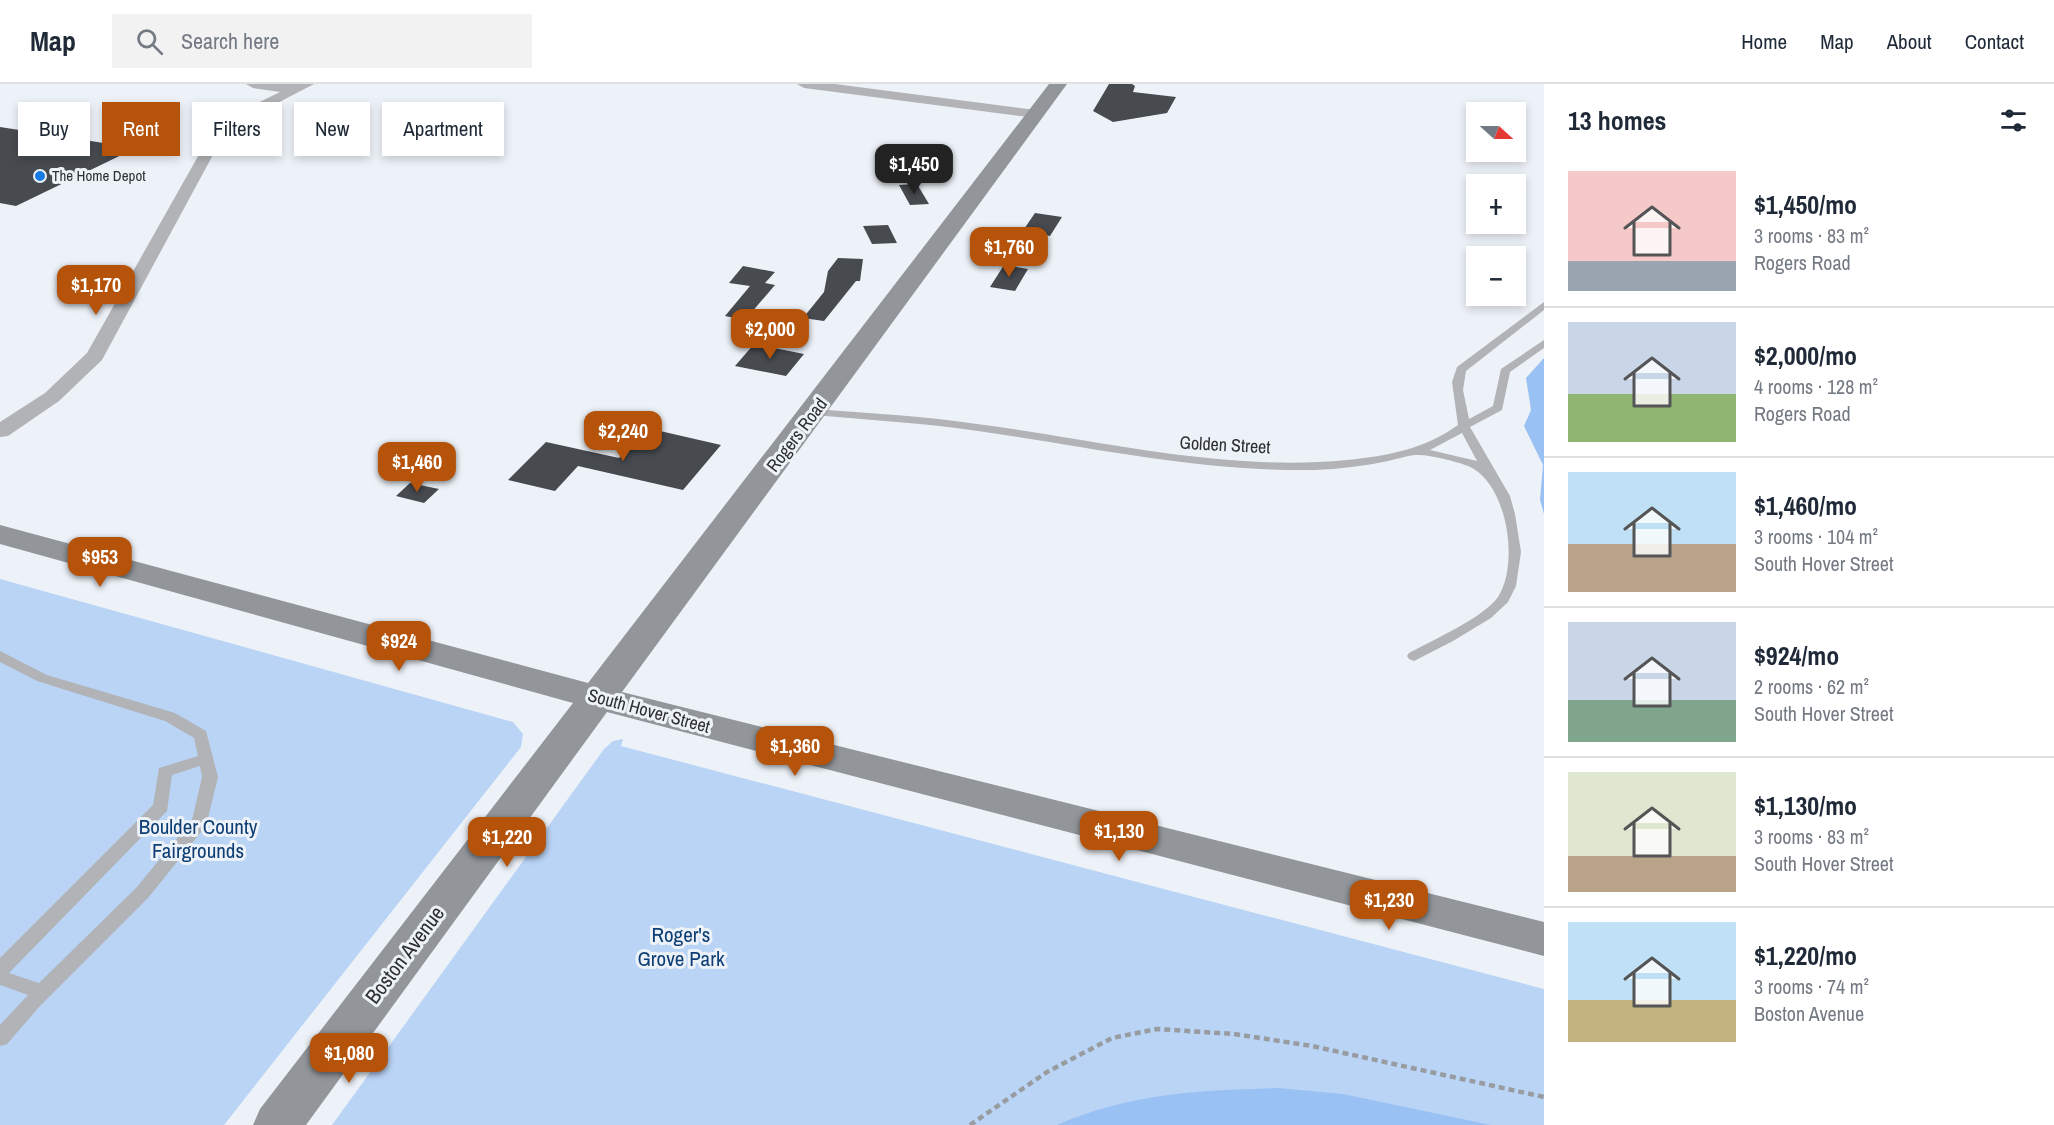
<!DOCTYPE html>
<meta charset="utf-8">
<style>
body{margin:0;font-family:"Archivo Narrow",sans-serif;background:#f2f2f3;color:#1f2937;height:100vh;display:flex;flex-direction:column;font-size:22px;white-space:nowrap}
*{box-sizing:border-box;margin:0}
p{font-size:20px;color:#747a83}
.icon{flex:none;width:33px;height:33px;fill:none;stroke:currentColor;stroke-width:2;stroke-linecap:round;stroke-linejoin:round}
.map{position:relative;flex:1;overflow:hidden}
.side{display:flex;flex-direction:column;background:#fff;width:510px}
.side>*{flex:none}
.banner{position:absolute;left:18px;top:18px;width:570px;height:54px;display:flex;gap:12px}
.needle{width:39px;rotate:111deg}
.tools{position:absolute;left:1466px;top:18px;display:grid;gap:12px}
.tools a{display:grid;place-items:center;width:60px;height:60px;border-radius:0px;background:#fff;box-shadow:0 3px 9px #0003;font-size:30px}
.price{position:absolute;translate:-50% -51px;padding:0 14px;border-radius:12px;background:#b45309;color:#fff;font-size:20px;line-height:39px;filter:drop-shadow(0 2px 3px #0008)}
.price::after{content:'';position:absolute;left:50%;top:36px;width:18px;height:14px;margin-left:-9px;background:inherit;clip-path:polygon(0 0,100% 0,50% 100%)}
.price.current{background:#222;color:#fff}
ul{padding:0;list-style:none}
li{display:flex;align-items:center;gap:18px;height:150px;padding:0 24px}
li+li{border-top:2px solid #e0e1e3}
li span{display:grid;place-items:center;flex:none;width:168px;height:120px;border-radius:0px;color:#555}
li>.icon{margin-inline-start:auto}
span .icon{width:72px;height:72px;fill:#fffc;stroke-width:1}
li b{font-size:26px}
h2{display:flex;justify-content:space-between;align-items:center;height:72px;padding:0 24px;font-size:26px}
.chip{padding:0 21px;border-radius:0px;background:#fff;box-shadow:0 3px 9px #0003;font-size:21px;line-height:54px}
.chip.current{background:#b45309;color:#fff}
header{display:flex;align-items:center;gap:36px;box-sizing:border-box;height:84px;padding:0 30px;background:#fff;border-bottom:2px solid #e0e1e3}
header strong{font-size:28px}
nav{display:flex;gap:33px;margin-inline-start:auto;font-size:21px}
.search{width:420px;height:54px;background:#f2f2f3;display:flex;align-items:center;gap:15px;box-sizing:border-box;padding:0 21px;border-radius:0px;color:#747a83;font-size:22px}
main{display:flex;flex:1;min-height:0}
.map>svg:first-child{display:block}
.green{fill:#bad4f6}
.water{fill:#9ac1f3}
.building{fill:#474b50}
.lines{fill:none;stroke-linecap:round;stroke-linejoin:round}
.path{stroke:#989ca0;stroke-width:4.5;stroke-dasharray:6 4;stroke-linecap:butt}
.lane{fill:#b1b3b6;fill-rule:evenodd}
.street{fill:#b1b3b6;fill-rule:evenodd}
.secondary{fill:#929599;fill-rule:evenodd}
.poi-dot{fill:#177be3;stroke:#edf2f8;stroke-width:2}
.labels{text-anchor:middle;stroke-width:6;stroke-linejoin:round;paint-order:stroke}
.far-poi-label{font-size:15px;fill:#2d2f31;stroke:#edf2f8;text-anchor:start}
.street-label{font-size:18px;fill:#2d2f31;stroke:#edf2f8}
.near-park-label{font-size:21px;fill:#0d3e74;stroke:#edf2f8}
.near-street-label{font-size:21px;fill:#2d2f31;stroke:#edf2f8}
</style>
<header>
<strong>Map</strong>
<div class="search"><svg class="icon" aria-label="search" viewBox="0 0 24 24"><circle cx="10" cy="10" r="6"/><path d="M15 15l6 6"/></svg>Search here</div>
<nav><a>Home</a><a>Map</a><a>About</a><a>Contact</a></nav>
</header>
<main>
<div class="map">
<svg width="1544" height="1041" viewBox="0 0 1544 1041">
<rect width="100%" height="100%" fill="#edf2f8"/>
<!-- green -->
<path class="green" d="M0,495L513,638L523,650L521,663L224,1041H0Z
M623,655L621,662L1544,905V1041H332L604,665L613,657Z"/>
<!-- water -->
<path class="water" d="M1544,274V430L1540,416L1543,381L1524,342L1531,326L1526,294Z
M1278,1004L1343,1010L1491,1041H1057C1129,1009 1201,1006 1278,1004Z"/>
<!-- building -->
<path class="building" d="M1109,0H1132L1135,2L1133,8L1176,13L1167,29L1113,38L1093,27Z
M0,43L136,64L16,122L0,119Z
M917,100L929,120L910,121L899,101Z
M1035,129L1062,133L1050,152L1022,148Z
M888,141L897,159L872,160L863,142Z
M838,174L863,175L860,197H856L824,237L803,234L824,208L828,187Z
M1004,181L1028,185L1015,207L990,203Z
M743,182L775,188L765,199L775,201L745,236L725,232L750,202L729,199Z
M754,260L804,270L786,292L735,282Z
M647,344L721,361L683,406L578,382L555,407L508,396L546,358L619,374Z
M410,399L439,405L424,419L396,412Z"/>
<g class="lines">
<!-- path -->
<path class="path" d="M970,1041L1047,988L1112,954L1157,945L1234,950L1312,962L1544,1013"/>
<!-- lane -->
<path class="lane" d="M1544,218V226L1466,287L1463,306L1469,335L1493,322L1501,285L1544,256V264L1510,288L1502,326L1470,343L1510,412L1515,430L1521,468L1516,502L1508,518L1491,534L1453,557L1414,577L1409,575L1407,572L1409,569C1433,556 1483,534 1498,513C1520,479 1507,398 1468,382C1456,377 1427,370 1415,371C1406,372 1397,375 1388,377C1364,382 1339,385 1315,386C1201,388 1091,363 978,347C924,339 869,336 814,331L808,328L814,325C868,329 923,332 977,340C1100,356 1222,388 1347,376C1387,372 1425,365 1458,341L1452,298L1457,283ZM1462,349L1477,377L1430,366Z
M0,567L47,591L175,629L206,647L218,693L206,742L148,814L40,922L7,960L0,962V941L28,911L0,901V874L153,721L159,684L198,672L194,654L165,637L37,597L0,578ZM200,682L202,693L192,736L136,804L39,899L9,889L167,727L172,691Z"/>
<!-- street -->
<path class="street" d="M246,0H314L247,35L221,56L102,276L59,317L8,352L0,353V338L45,309L87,269L210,51L237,29L280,8L253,4Z
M797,0H835L1036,26L1043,30L1036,34L804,4Z"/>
<!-- secondary -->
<path class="secondary" d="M1049,0H1067L622,608L1544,838V872L607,628L306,1041H253L260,1025L573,619L0,460V441L588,599Z"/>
</g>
<!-- markers -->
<circle class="poi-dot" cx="40" cy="92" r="6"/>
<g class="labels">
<!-- far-poi labels -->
<g class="far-poi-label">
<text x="52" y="97">The Home Depot</text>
</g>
<!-- street labels -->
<g class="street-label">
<text transform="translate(797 351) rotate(-53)" y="6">Rogers Road</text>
<text transform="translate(1225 361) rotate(3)" y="6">Golden Street</text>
<text transform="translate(649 627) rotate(15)" y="6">South Hover Street</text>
</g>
<!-- near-park labels -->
<g class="near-park-label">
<text x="198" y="750">Boulder County<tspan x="198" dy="24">Fairgrounds</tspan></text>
<text x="681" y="858">Roger's<tspan x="681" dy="24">Grove Park</tspan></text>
</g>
<!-- near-street labels -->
<g class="near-street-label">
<text transform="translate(405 871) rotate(-53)" y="7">Boston Avenue</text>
</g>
</g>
</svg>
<div class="tools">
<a><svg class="needle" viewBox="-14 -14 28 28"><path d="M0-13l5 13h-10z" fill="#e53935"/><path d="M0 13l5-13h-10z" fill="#747a83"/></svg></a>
<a>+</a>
<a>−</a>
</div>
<b class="price current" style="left:914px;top:111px">$1,450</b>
<b class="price" style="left:1009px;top:194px">$1,760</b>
<b class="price" style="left:96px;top:232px">$1,170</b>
<b class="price" style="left:770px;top:276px">$2,000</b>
<b class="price" style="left:623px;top:378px">$2,240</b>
<b class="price" style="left:417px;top:409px">$1,460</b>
<b class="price" style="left:100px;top:504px">$953</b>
<b class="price" style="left:399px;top:588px">$924</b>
<b class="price" style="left:795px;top:693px">$1,360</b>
<b class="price" style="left:1119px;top:778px">$1,130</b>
<b class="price" style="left:507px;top:784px">$1,220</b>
<b class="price" style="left:1389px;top:847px">$1,230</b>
<b class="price" style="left:349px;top:1000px">$1,080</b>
<div class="banner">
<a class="chip">Buy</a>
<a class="chip current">Rent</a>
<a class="chip">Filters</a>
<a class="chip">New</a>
<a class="chip">Apartment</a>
</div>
</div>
<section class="side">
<h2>13 homes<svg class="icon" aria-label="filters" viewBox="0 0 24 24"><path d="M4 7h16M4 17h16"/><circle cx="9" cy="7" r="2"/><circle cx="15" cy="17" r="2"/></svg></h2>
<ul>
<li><span style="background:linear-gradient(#f6c9c9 75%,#9aa5b1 0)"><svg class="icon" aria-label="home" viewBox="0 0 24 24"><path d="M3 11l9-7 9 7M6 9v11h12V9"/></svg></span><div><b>$1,450/mo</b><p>3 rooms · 83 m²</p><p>Rogers Road</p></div></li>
<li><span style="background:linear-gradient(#c9d6e8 60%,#8fb573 0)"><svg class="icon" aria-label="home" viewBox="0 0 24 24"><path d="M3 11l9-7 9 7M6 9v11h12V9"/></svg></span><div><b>$2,000/mo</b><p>4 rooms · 128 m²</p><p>Rogers Road</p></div></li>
<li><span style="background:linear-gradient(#bfe0f5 60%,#b9a48a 0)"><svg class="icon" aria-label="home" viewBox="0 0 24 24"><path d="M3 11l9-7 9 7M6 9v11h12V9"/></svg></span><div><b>$1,460/mo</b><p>3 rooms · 104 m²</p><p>South Hover Street</p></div></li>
<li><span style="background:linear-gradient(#c9d6e8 65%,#7fa58c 0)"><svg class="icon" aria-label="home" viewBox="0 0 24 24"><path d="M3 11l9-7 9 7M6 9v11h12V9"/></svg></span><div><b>$924/mo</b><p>2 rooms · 62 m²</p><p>South Hover Street</p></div></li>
<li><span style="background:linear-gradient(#dfe7d0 70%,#b9a48a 0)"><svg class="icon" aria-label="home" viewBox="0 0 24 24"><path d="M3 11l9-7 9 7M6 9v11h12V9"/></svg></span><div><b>$1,130/mo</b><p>3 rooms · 83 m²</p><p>South Hover Street</p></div></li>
<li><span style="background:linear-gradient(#bfe0f5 65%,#c2b280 0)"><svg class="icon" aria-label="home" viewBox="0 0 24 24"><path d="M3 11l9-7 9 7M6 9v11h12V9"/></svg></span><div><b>$1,220/mo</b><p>3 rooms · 74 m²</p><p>Boston Avenue</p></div></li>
</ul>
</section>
</main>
